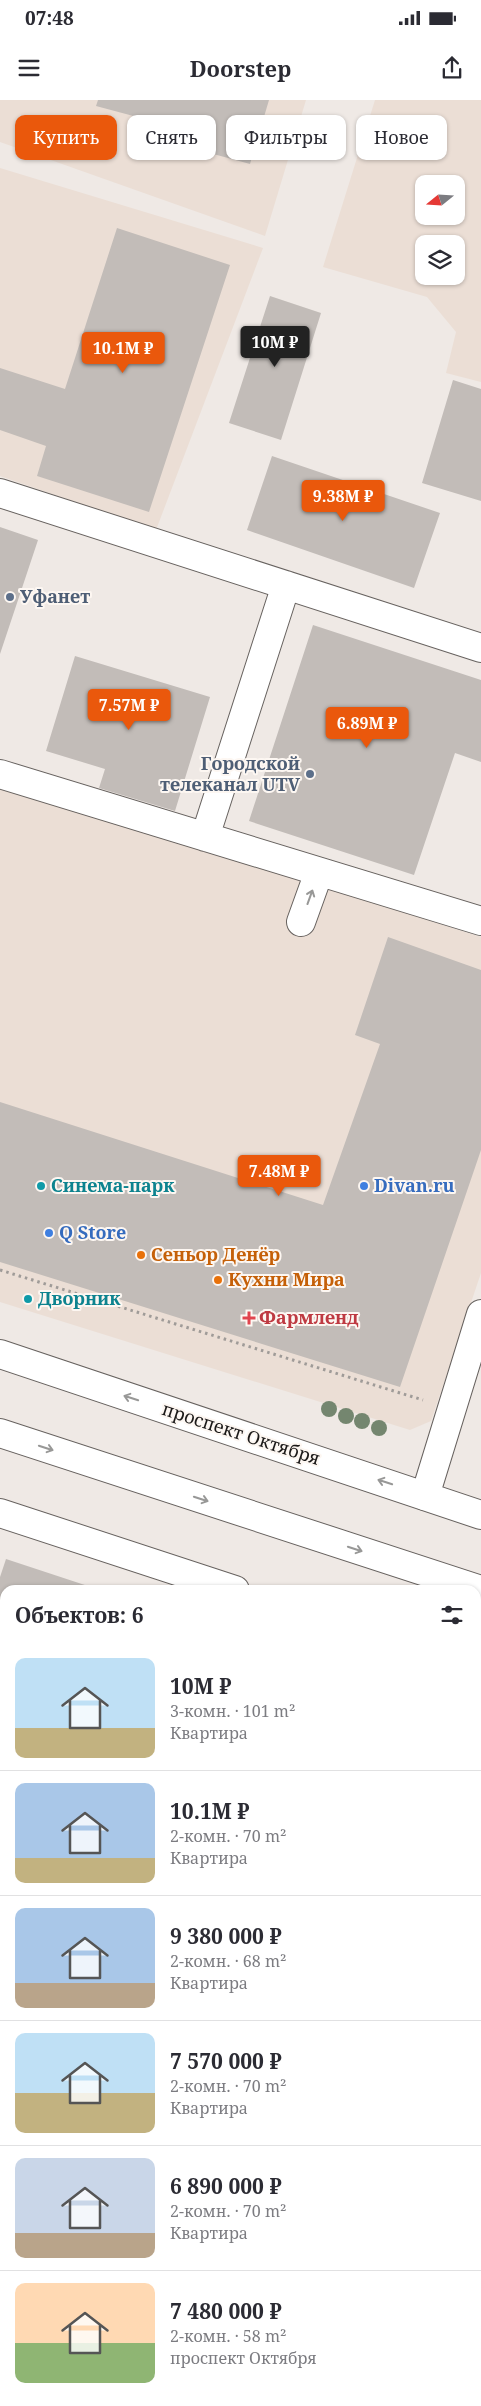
<!DOCTYPE html>
<html lang="ru">
<meta charset="utf-8">
<style>
body{margin:0;font-family:"Noto Serif",serif;background:#f7f7f7;color:#2b2b33;height:100vh;display:flex;flex-direction:column;font-size:19px;white-space:nowrap}
*{box-sizing:border-box;margin:0}
p{font-size:16px;color:#7c7c81}
.icon{flex:none;width:28px;height:28px;fill:none;stroke:currentColor;stroke-width:2;stroke-linecap:round;stroke-linejoin:round}
.map{position:relative;flex:1;overflow:hidden}
.side{position:absolute;left:0px;top:1485px;width:481px;height:821px;display:flex;flex-direction:column;background:#fff;border-radius:15px 15px 0 0;box-shadow:0 1px 4px #0004}
.side>*{flex:none}
.guide{position:absolute;left:15px;top:15px;width:451px;height:45px;display:flex;gap:10px}
.needle{width:32px;rotate:252deg}
.buttons{position:absolute;left:415px;top:75px;display:grid;gap:10px}
.buttons a{display:grid;place-items:center;width:50px;height:50px;border-radius:10px;background:#fff;box-shadow:0 1px 4px #0004;font-size:25px}
.price{position:absolute;translate:-50% -42px;padding:0 11px;border-radius:5px;background:#ea580c;color:#fff;font-size:16px;line-height:32px;filter:drop-shadow(0 1px 2px #0008)}
.price::after{content:'';position:absolute;left:50%;top:30px;width:15px;height:11px;margin-left:-8px;background:inherit;clip-path:polygon(0 0,100% 0,50% 100%)}
.price.selected{background:#222;color:#fff}
ul{padding:0;list-style:none}
li{display:flex;align-items:center;gap:15px;height:125px;padding:0 15px}
li+li{border-top:1px solid #e1e1e2}
li span{display:grid;place-items:center;flex:none;width:140px;height:100px;border-radius:10px;color:#555}
li>.icon{margin-inline-start:auto}
span .icon{width:60px;height:60px;fill:#fffc;stroke-width:1}
li b{font-size:21px}
h2{display:flex;justify-content:space-between;align-items:center;height:60px;padding:0 15px;font-size:21px}
.pill{padding:0 18px;border-radius:10px;background:#fff;box-shadow:0 1px 4px #0004;font-size:18px;line-height:45px}
.pill.selected{background:#ea580c;color:#fff}
.status{display:flex;justify-content:space-between;align-items:center;height:35px;padding:0 25px;background:#fff;direction:ltr}
.status svg{height:14px;fill:currentColor}
header{display:flex;justify-content:space-between;align-items:center;height:65px;padding:0 15px;background:#fff;font-size:22px;font-weight:700}
.map>svg:first-child{display:block}
.built{fill:#ebded5;fill-rule:evenodd}
.building{fill:#c2bcb8}
.lines{fill:none;stroke-linecap:round;stroke-linejoin:round}
.minor-casing{stroke:#67625f;stroke-width:30}
.major-casing{stroke:#67625f;stroke-width:30}
.path{stroke:#9f9b98;stroke-width:3;stroke-dasharray:2.5 4;stroke-linecap:butt}
.minor{stroke:#fff;stroke-width:28}
.major{stroke:#fff;stroke-width:28}
.tree{fill:#74866f}
.oneway{stroke:#989897}
.service-dot{fill:#5c6f8a;stroke:#fdf7f2;stroke-width:2}
.culture-dot{fill:#0f9aa8;stroke:#fdf7f2;stroke-width:2}
.shop-dot{fill:#3f7fe0;stroke:#fdf7f2;stroke-width:2}
.food-dot{fill:#e8710a;stroke:#fdf7f2;stroke-width:2}
.health-dot{fill:#e0444e;stroke:#fdf7f2;stroke-width:2}
.labels{text-anchor:middle;stroke-width:4;stroke-linejoin:round;paint-order:stroke}
.service-label{font-size:18px;font-weight:bold;fill:#4e5e75;stroke:#fdf7f2;text-anchor:start}
.culture-label{font-size:18px;font-weight:bold;fill:#0d838f;stroke:#fdf7f2;text-anchor:start}
.shop-label{font-size:18px;font-weight:bold;fill:#366cbe;stroke:#fdf7f2;text-anchor:start}
.food-label{font-size:18px;font-weight:bold;fill:#c56008;stroke:#fdf7f2;text-anchor:start}
.health-label{font-size:18px;font-weight:bold;fill:#be3a42;stroke:#fdf7f2;text-anchor:start}
.street-label{font-size:18px;fill:#1b1918;stroke:#fdf7f2}
</style>
<div class="status"><b>07:48</b><svg viewBox="0 0 49 12"><path d="M0 12V9h3v3zM5 12V6h3v6zM10 12V3h3v9zM15 12V0h3v12zM26 1h20v11H26zM47 4h2v5h-2z"/></svg></div>
<header><svg class="icon" aria-label="menu" viewBox="0 0 24 24"><path d="M4 6h16M4 12h16M4 18h16"/></svg>Doorstep<svg class="icon" aria-label="share" viewBox="0 0 24 24"><path d="M12 15V3M7 8l5-5 5 5M5 13v7h14v-7"/></svg></header>
<div class="map">
<svg width="481" height="2306" viewBox="0 0 481 2306">
<rect width="100%" height="100%" fill="#efe9e5"/>
<!-- built -->
<path class="built" d="M0,0H306L265,136L0,42Z
M375,0H481V282L446,273L456,232L427,197L323,167ZM424,84H456V116H424ZM424,144H456V176H424Z
M0,68L263,148L156,430L0,376Z
M0,684L481,837V1173L431,1321L410,1330L0,1202Z
M481,1794V2306H0V2263H5V2301H476V1811Z"/>
<!-- building -->
<path class="building" d="M98,0H269L250,64L206,52L212,37L96,6Z
M117,128L230,165L149,412L37,376L46,346L0,330V268L65,289Z
M270,196L321,213L281,340L229,323Z
M453,280L481,289V401L422,383Z
M272,356L440,413L414,488L247,430Z
M0,427L38,440L0,554Z
M313,525L481,580V662L455,653L414,775L249,721Z
M75,556L210,597L175,711L99,688L105,669L46,651Z
M388,837L481,870V1050L400,1287L0,1162V1002L323,1105L380,944L355,935Z
M6,1459L100,1490H5V1531L0,1530V1477Z
M0,1625L5,1626V1680L0,1695Z
M5,2051V2128H0V2052Z
M476,2225L481,2268V2306H337V2301H476Z"/>
<g class="lines">
<!-- minor casing -->
<g class="minor-casing">
<path id="minor" d="M0,393L481,548
M0,674L481,821
M205,737L286,485
M301,822L319,772
M425,1396L481,1214
M0,1413L235,1490
M0,1565L5,1567
M476,1571L481,1573
M476,1633L481,1620
M0,1805L5,1788
M0,2005L5,2004
M476,2201L481,2200
M94,2306L164,2301"/>
</g>
<!-- major casing -->
<g class="major-casing">
<path id="major" d="M0,1254L481,1415
M0,1333L481,1490"/>
</g>
<!-- path -->
<path class="path" d="M0,1170L423,1300
M0,2144L5,2143"/>
<!-- minor -->
<use href="#minor" class="minor"/>
<!-- major -->
<use href="#major" class="major"/>
</g>
<!-- trees -->
<g class="tree">
<circle cx="329" cy="1309" r="8"/>
<circle cx="346" cy="1316" r="8"/>
<circle cx="362" cy="1321" r="8"/>
<circle cx="379" cy="1328" r="8"/>
</g>
<!-- one-way arrows -->
<defs><path id="oneway-shaft" d="M-6 0H5M1.5-3L5.5 0L1.5 3" fill="none" stroke-width="1.6" stroke-linecap="round" stroke-linejoin="round" transform="scale(1.25)"/></defs>
<g class="oneway">
<use href="#oneway-shaft" transform="translate(310 797) rotate(-70)"/>
<use href="#oneway-shaft" transform="translate(131 1298) rotate(-162)"/>
<use href="#oneway-shaft" transform="translate(46 1348) rotate(18)"/>
<use href="#oneway-shaft" transform="translate(385 1382) rotate(-162)"/>
<use href="#oneway-shaft" transform="translate(201 1399) rotate(18)"/>
<use href="#oneway-shaft" transform="translate(355 1449) rotate(18)"/>
</g>
<!-- markers -->
<g class="service-dot">
<circle cx="10" cy="497" r="5"/>
<circle cx="310" cy="674" r="5"/>
</g>
<g class="culture-dot">
<circle cx="41" cy="1086" r="5"/>
<circle cx="28" cy="1199" r="5"/>
</g>
<g class="shop-dot">
<circle cx="364" cy="1086" r="5"/>
<circle cx="49" cy="1133" r="5"/>
</g>
<g class="food-dot">
<circle cx="141" cy="1155" r="5"/>
<circle cx="218" cy="1180" r="5"/>
</g>
<path class="health-dot" d="M246.5 1210.5h5v5h5v5h-5v5h-5v-5h-5v-5h5z"/>
<g class="labels">
<!-- service labels -->
<g class="service-label">
<text x="20" y="503">Уфанет</text>
<text x="300" y="670" text-anchor="end">Городской<tspan x="300" dy="21">телеканал UTV</tspan></text>
</g>
<!-- culture labels -->
<g class="culture-label">
<text x="51" y="1092">Синема-парк</text>
<text x="38" y="1205">Дворник</text>
</g>
<!-- shop labels -->
<g class="shop-label">
<text x="374" y="1092">Divan.ru</text>
<text x="59" y="1139">Q Store</text>
</g>
<!-- food labels -->
<g class="food-label">
<text x="151" y="1161">Сеньор Денёр</text>
<text x="228" y="1186">Кухни Мира</text>
</g>
<!-- health labels -->
<g class="health-label">
<text x="259" y="1224">Фармленд</text>
</g>
<!-- street labels -->
<g class="street-label">
<text transform="translate(241 1334) rotate(18)" y="6">проспект Октября</text>
</g>
</g>
</svg>
<div class="buttons">
<a><svg class="needle" viewBox="-14 -14 28 28"><path d="M0-13l5 13h-10z" fill="#e53935"/><path d="M0 13l5-13h-10z" fill="#7c7c81"/></svg></a>
<a><svg class="icon" aria-label="layers" viewBox="0 0 24 24"><path d="M12 4l9 5-9 5-9-5zM3 14l9 5 9-5"/></svg></a>
</div>
<b class="price selected" style="left:275px;top:268px">10M ₽</b>
<b class="price" style="left:123px;top:274px">10.1M ₽</b>
<b class="price" style="left:343px;top:422px">9.38M ₽</b>
<b class="price" style="left:129px;top:631px">7.57M ₽</b>
<b class="price" style="left:367px;top:649px">6.89M ₽</b>
<b class="price" style="left:279px;top:1097px">7.48M ₽</b>
<div class="guide">
<a class="pill selected">Купить</a>
<a class="pill">Снять</a>
<a class="pill">Фильтры</a>
<a class="pill">Новое</a>
</div>
<section class="side">
<h2>Объектов: 6<svg class="icon" aria-label="filters" viewBox="0 0 24 24"><path d="M4 7h16M4 17h16"/><circle cx="9" cy="7" r="2"/><circle cx="15" cy="17" r="2"/></svg></h2>
<ul>
<li><span style="background:linear-gradient(#bfe0f5 70%,#c2b280 0)"><svg class="icon" aria-label="home" viewBox="0 0 24 24"><path d="M3 11l9-7 9 7M6 9v11h12V9"/></svg></span><div><b>10M ₽</b><p>3-комн. · 101 m²</p><p>Квартира</p></div></li>
<li><span style="background:linear-gradient(#a9c7e8 75%,#c2b280 0)"><svg class="icon" aria-label="home" viewBox="0 0 24 24"><path d="M3 11l9-7 9 7M6 9v11h12V9"/></svg></span><div><b>10.1M ₽</b><p>2-комн. · 70 m²</p><p>Квартира</p></div></li>
<li><span style="background:linear-gradient(#a9c7e8 75%,#b9a48a 0)"><svg class="icon" aria-label="home" viewBox="0 0 24 24"><path d="M3 11l9-7 9 7M6 9v11h12V9"/></svg></span><div><b>9 380 000 ₽</b><p>2-комн. · 68 m²</p><p>Квартира</p></div></li>
<li><span style="background:linear-gradient(#bfe0f5 60%,#c2b280 0)"><svg class="icon" aria-label="home" viewBox="0 0 24 24"><path d="M3 11l9-7 9 7M6 9v11h12V9"/></svg></span><div><b>7 570 000 ₽</b><p>2-комн. · 70 m²</p><p>Квартира</p></div></li>
<li><span style="background:linear-gradient(#c9d6e8 75%,#b9a48a 0)"><svg class="icon" aria-label="home" viewBox="0 0 24 24"><path d="M3 11l9-7 9 7M6 9v11h12V9"/></svg></span><div><b>6 890 000 ₽</b><p>2-комн. · 70 m²</p><p>Квартира</p></div></li>
<li><span style="background:linear-gradient(#ffd9b3 60%,#8fb573 0)"><svg class="icon" aria-label="home" viewBox="0 0 24 24"><path d="M3 11l9-7 9 7M6 9v11h12V9"/></svg></span><div><b>7 480 000 ₽</b><p>2-комн. · 58 m²</p><p>проспект Октября</p></div></li>
</ul>
</section>
</div>
